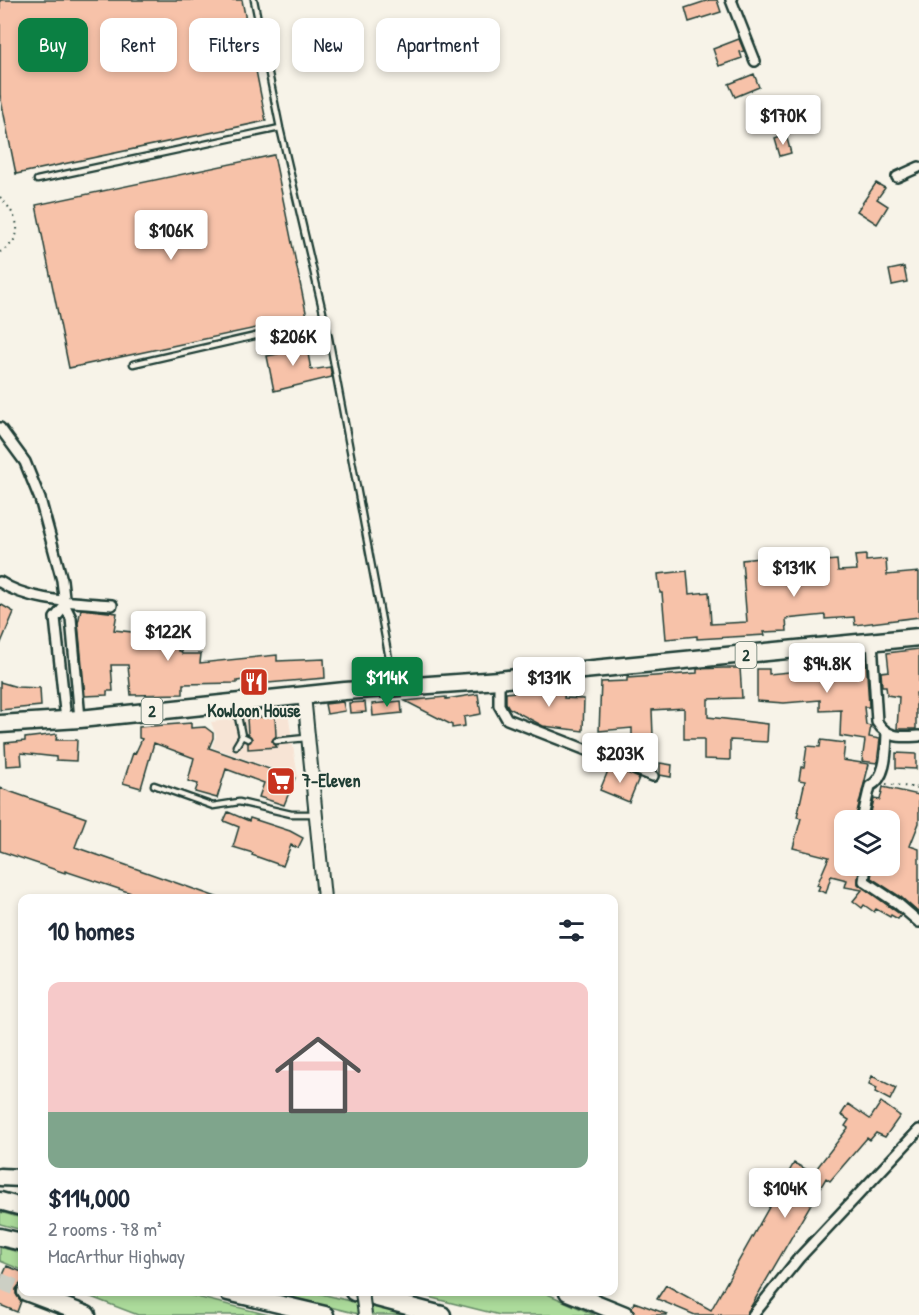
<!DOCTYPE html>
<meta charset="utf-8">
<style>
body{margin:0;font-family:"Patrick Hand",sans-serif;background:#f6f6f7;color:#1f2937;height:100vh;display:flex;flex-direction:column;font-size:22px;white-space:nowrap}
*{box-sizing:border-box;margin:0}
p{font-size:20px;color:#747a83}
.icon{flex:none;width:33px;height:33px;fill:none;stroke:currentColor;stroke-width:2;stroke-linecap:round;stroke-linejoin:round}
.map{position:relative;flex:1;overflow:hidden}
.side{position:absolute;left:18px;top:894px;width:600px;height:402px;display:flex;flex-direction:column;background:#fff;border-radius:12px;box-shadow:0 3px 9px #0003}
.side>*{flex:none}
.top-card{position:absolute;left:18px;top:18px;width:600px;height:54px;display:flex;gap:12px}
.buttons{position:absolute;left:834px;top:810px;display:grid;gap:12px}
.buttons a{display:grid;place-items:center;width:66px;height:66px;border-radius:12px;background:#fff;box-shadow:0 3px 9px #0003;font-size:30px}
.price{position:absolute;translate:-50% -51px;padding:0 14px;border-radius:6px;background:#fff;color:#222;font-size:20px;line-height:39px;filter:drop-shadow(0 2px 3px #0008)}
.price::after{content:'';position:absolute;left:50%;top:36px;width:18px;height:14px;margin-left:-9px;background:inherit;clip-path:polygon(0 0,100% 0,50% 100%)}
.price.selected{background:#0b8043;color:#fff}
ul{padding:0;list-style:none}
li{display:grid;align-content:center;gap:12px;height:318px;padding:0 30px}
li span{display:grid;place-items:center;height:186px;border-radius:12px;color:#555}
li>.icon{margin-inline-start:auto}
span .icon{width:108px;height:108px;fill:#fffc;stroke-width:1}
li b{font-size:26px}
h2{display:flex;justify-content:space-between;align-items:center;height:72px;padding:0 30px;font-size:26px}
.tag{padding:0 21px;border-radius:12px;background:#fff;box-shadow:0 3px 9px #0003;font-size:21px;line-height:54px}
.tag.selected{background:#0b8043;color:#fff}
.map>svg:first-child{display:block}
.built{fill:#f7e4d5}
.green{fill:#acdb9b;stroke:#668c68;stroke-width:1.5}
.building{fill:#f7c2a9;stroke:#1f3d34;stroke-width:1.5}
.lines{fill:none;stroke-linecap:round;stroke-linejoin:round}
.highway-tunnel{stroke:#cccfc4;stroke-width:16;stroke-dasharray:16 8;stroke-linecap:butt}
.lane-casing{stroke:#1f3d34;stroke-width:9}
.street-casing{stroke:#1f3d34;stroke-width:14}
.secondary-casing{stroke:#1f3d34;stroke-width:16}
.highway-casing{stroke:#1f3d34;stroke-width:21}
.path{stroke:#1f3d34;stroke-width:2;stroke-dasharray:1.5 4.5;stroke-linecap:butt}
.lane{stroke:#f7f3e8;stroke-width:4.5}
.street{stroke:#f7f3e8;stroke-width:9}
.secondary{stroke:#f7f3e8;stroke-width:12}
.highway{stroke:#f7f3e8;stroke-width:16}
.secondary-bridge-casing{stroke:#1f3d34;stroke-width:16;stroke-linecap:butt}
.secondary-bridge{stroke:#f7f3e8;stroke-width:12}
.labels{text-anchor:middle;stroke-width:4.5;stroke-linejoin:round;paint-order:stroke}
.shield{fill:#f7f3e8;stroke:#60746a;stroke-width:1.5}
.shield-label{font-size:16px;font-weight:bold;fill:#1f3d34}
.poi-label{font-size:18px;font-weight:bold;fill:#1f3d34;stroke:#f7f3e8}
</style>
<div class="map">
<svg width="919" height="1315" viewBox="0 0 919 1315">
<rect width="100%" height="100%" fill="#f7f3e8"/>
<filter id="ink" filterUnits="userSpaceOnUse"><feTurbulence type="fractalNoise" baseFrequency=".0167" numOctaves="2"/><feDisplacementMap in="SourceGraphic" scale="12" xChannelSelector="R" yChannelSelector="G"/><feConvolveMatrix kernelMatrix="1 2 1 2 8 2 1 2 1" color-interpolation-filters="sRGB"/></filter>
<g filter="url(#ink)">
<!-- built -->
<path class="built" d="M288,713L298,778L212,747L216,736L211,722Z"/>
<!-- green -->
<path class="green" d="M0,1212L22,1218V1230L0,1224Z
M0,1247L22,1253V1270L0,1261Z
M78,1292H177L269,1315H138Z
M270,1292H313L409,1315H362Z
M408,1292H543L595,1315H500Z"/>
<!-- building -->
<path class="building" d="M0,0H242L266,121L16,174L0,95Z
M709,0H717L721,12L689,22L685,8Z
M739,39L744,51L740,52L742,58L719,66L713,49Z
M754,74L759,87L735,97L729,84Z
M786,135L791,153L780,156L775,139Z
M274,155L307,317L69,368L36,205Z
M876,183L885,188L877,199L888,206L877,224L857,211Z
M904,267L907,282L892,285L889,270Z
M293,337L296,350L307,348L311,370L330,367L332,377L274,391L267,356L278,354L275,341Z
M866,555V561L886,559L887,575L919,572V617L855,625L854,617L825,619V615L786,619L787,631L764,632L765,635L697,639V636L666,639L662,593H660L658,574L687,571L689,594L709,592L711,624L747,622L742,560L759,558L761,579L789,576L788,561L802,560V563L837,560L838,571L857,570L855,556Z
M0,604L14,612L0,645Z
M81,609L117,613L114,630L179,637L178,651H181L182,654H201L200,663L277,655V661L324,659L325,678L268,683L267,677L237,681V683L183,684V694L131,695L128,665H111L113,691H107V695L85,696L78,623Z
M919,649V692L916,693L917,705H916V729H897L899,697L887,695L886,686H882L881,672L889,671L887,653Z
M866,657L869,707H864L866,725L871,726L869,737L880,739L877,763L862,761L865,740L840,736L841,710L820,711V700L784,703L757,701V669H769V674L800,671L799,662Z
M723,668H740L742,698L708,699V717L768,724L767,742L730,740V760L704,759V739H684V708L652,710L653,736L632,737V728L599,731L601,682L627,681V678L697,673V669Z
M0,682L17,687L40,688L41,706L0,710Z
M548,688L565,690L564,698L584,699L583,731L543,726L509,708L506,703V693Z
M478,694L481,714L464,717L465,726L452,728V725L405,701L446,697V699Z
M401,701L402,713L373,716L372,704Z
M343,702L345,711L327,714L325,704Z
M365,702L366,712L350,713L349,703Z
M275,716L276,736L272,741L277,747L248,749V743L252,739L248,734L247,718Z
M191,723V728L205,727L213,733V738L209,748L295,778L284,805L259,797L264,783L226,769L217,798L195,792L198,784L188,781L194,758L154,743L141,788L123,783L133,753L135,754L142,739L139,738V727Z
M57,734L56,740H77L76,761L56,760V757L21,753L22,765L6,766L5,743L25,741V738Z
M821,740L845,743L843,760L869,764L855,820H844V866L859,867L858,884L901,915L898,919L891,915L890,917L876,909L874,912L864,905L862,908L853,901L862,890L845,887L847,880L831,876L826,893L818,890L820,886L817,885L829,857L793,848L801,818L797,817L805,781L799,780L801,767H804L807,746L820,747Z
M896,753L916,754V769L896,768Z
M660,763L672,765L671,777L660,775Z
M610,766L639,778L629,802L600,790Z
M883,787L919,795V823L910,846L919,849V913L901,897L871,878L873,866H890V820H878L879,814L871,812L874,799L880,800Z
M0,788L86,818L75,847L219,898H146L65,871V873L0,851Z
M228,812L249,821L250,818L290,831L303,838L298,848L291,845L283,866L252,855L253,853L233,847L239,827L224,821Z
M872,1076L896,1088L890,1100L875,1092L877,1088L869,1084Z
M881,1102L900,1116L885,1137L876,1133L870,1140L867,1138L830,1181L826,1178L746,1315H695L657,1299L666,1285L711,1310L794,1163L813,1173L848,1128L845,1126L849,1120L841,1115L848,1104L870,1119Z
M7,1266L22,1272V1282L16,1289V1294L21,1301L17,1312L0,1305V1282Z
M634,1302L667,1314V1315H635L632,1308Z"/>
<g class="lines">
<!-- highway-tunnel -->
<path class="highway-tunnel" d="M0,1281L22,1290"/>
<!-- lane casing -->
<g class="lane-casing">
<path id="lane" d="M254,0L280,128L329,338L394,685
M37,180L280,128
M133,364L325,320
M236,707L242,736L248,739
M276,741L306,738
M236,746L242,736
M154,785L213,806L239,802L291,814H313"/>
</g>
<!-- street casing -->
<g class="street-casing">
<path id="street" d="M731,0L755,61
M897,177L919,167
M0,428L25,462L40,499L62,580L65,606L71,618L80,719
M0,582C29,602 77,602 112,605
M65,606L55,618L66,720
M872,641L877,722C888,739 901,737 919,736
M499,680V705L507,719L653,776
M862,820L870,786C887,778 886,750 887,734
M866,866L864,881L897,903L919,922
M753,1315L799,1258L919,1130"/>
</g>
<!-- secondary casing -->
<g class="secondary-casing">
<path id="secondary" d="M304,695L324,898"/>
</g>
<!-- highway casing -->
<g class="highway-casing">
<path id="highway" d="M0,724L80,719L345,691L499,680L573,671L919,637
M0,1177L22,1178
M0,1201L22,1207
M0,1237L22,1242
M26,1292L87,1315
M228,1292L325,1315
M354,1292L442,1315
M568,1292L625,1315"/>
</g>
<!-- path -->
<path class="path" d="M0,197C17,215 28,237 0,252
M886,784L919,788"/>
<!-- lane -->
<use href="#lane" class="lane"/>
<!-- street -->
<use href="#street" class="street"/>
<!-- secondary -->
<use href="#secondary" class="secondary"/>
<!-- highway -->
<use href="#highway" class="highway"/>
<!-- secondary-bridge casing -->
<g class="secondary-bridge-casing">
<path id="secondary-bridge" d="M362,1292L365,1315"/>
</g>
<!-- secondary-bridge -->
<use href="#secondary-bridge" class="secondary-bridge"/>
</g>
</g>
<!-- icons -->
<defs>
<g id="restaurant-square" transform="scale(1.5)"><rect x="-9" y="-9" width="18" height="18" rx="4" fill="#c8321e" stroke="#f7f3e8"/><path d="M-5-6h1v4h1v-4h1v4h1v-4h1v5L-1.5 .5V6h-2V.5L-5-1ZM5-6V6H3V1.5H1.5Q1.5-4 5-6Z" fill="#fff"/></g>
<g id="supermarket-square" transform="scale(1.5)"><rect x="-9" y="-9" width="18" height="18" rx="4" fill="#c8321e" stroke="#f7f3e8"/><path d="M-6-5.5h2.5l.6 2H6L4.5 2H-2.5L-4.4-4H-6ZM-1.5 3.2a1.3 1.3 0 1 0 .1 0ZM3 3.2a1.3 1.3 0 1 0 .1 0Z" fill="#fff"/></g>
</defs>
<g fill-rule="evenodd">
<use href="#restaurant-square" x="254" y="682"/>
<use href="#supermarket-square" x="281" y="781"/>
</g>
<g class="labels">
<!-- shield labels -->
<g class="shield">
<rect x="735.5" y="642" width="21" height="26" rx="4.5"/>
<rect x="141.5" y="698" width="21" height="26" rx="4.5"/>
</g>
<g class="shield-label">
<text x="746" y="661">2</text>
<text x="152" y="717">2</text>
</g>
<!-- poi labels -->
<g class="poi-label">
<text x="254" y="717">Kowloon House</text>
<text x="302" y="787" text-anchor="start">7-Eleven</text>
</g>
</g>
</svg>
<div class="buttons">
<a><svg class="icon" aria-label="layers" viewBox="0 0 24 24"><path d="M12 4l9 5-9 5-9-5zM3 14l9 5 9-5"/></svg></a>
</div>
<b class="price" style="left:783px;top:146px">$170K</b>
<b class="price" style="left:171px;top:261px">$106K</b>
<b class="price" style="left:293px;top:367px">$206K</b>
<b class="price" style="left:794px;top:598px">$131K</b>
<b class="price" style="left:168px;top:662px">$122K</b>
<b class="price" style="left:827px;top:694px">$94.8K</b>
<b class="price selected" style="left:387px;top:708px">$114K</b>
<b class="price" style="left:549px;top:708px">$131K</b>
<b class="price" style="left:620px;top:784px">$203K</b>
<b class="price" style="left:785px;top:1219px">$104K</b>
<div class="top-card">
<a class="tag selected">Buy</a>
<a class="tag">Rent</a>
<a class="tag">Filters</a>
<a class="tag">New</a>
<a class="tag">Apartment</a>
</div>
<section class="side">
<h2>10 homes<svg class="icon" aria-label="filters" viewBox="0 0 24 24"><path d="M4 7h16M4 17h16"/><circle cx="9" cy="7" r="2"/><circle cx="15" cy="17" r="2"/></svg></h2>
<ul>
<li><span style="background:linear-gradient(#f6c9c9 70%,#7fa58c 0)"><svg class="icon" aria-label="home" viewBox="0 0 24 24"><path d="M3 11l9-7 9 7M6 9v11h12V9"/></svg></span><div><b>$114,000</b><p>2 rooms · 78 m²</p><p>MacArthur Highway</p></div></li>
</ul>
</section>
</div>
